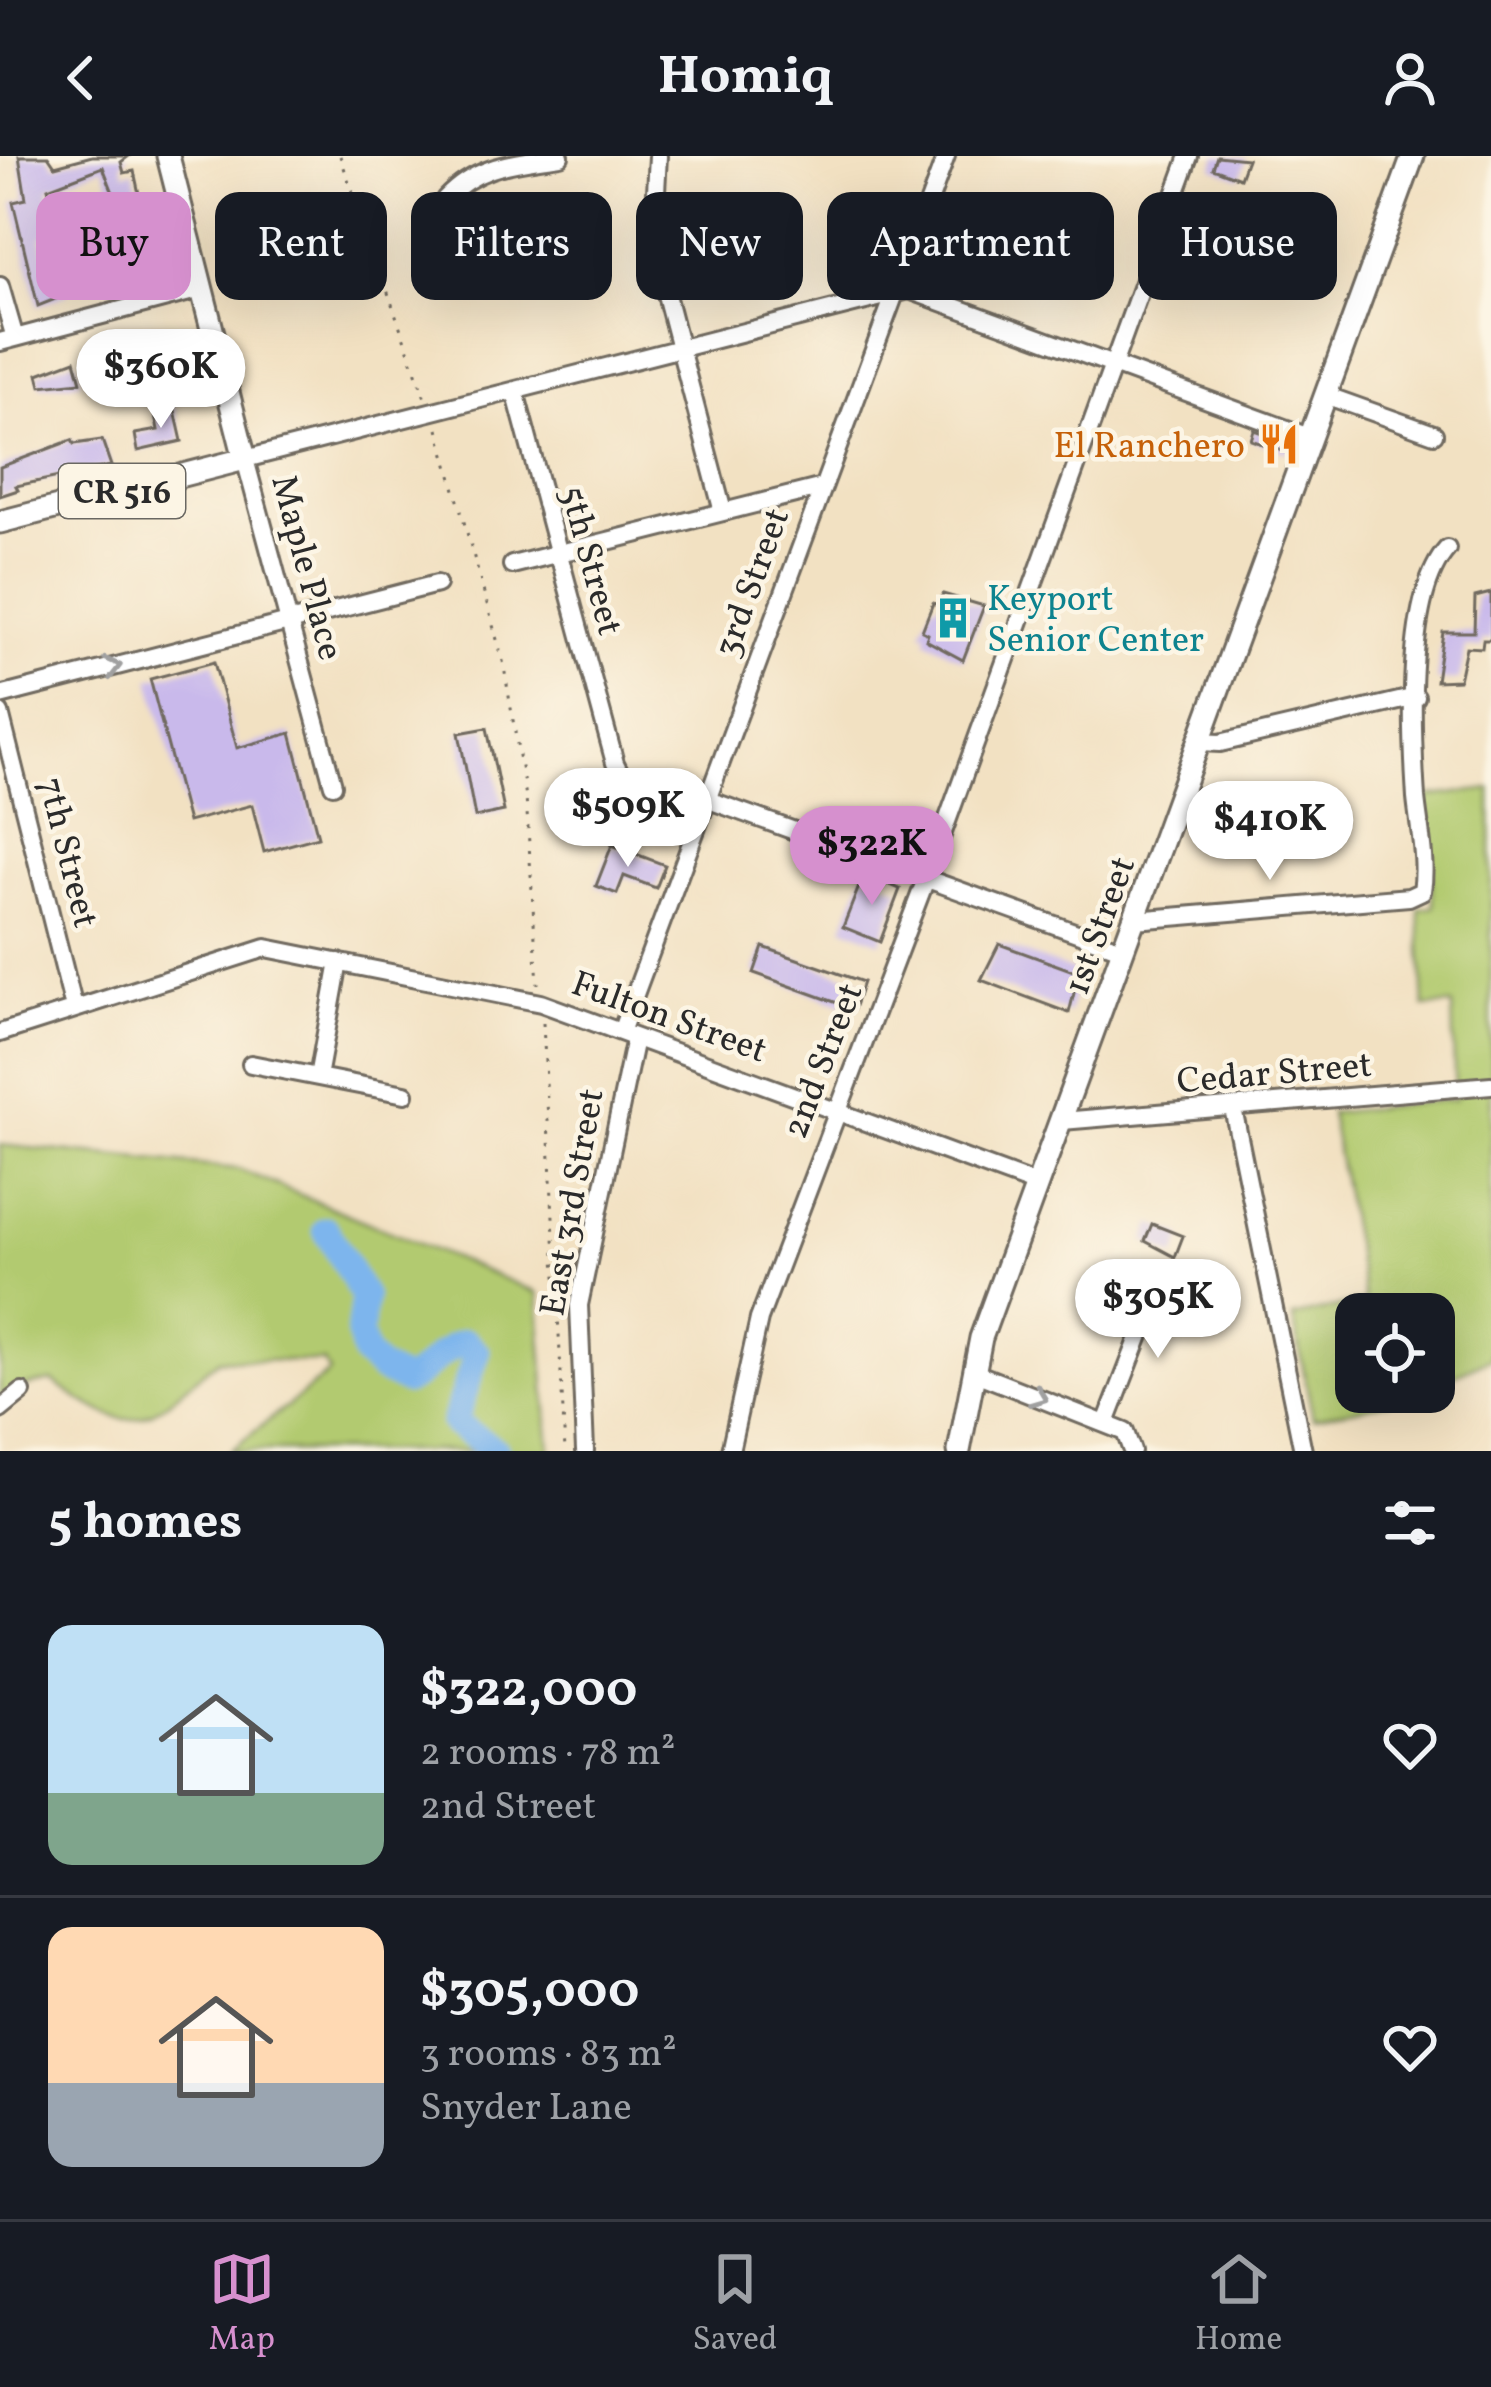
<!DOCTYPE html>
<meta charset="utf-8">
<style>
body{margin:0;font-family:Vollkorn,serif;background:#242831;color:#f1f3f6;height:100vh;display:flex;flex-direction:column;font-size:45px;white-space:nowrap}
*{box-sizing:border-box;margin:0}
p{font-size:39px;color:#9ea1a6}
.icon{flex:none;width:66px;height:66px;fill:none;stroke:currentColor;stroke-width:2;stroke-linecap:round;stroke-linejoin:round}
.map{position:relative;height:1295px;overflow:hidden}
.drawer{display:flex;flex-direction:column;background:#171b24;flex:1}
.drawer>*{flex:none}
.guide{position:absolute;left:36px;top:36px;width:1419px;height:108px;display:flex;gap:24px}
.fabs{position:absolute;left:1335px;top:1137px;display:grid;gap:24px}
.fabs a{display:grid;place-items:center;width:120px;height:120px;border-radius:24px;background:#171b24;box-shadow:0 12px 48px #0002;font-size:60px}
.price{position:absolute;translate:-50% -102px;padding:0 27px;border-radius:42px;background:#fff;color:#222;font-size:39px;line-height:78px;filter:drop-shadow(0 3px 6px #0008)}
.price::after{content:'';position:absolute;left:50%;top:72px;width:36px;height:27px;margin-left:-18px;background:inherit;clip-path:polygon(0 0,100% 0,50% 100%)}
.price.on{background:#d690ce;color:#111}
ul{padding:0;list-style:none}
li{display:flex;align-items:center;gap:36px;height:300px;padding:0 48px}
li+li{border-top:3px solid #363941}
li span{display:grid;place-items:center;flex:none;width:336px;height:240px;border-radius:24px;color:#555}
li>.icon{margin-inline-start:auto}
span .icon{width:144px;height:144px;fill:#fffc;stroke-width:1}
li b{font-size:51px}
h2{display:flex;justify-content:space-between;align-items:center;height:144px;padding:0 48px;font-size:51px}
.pill{padding:0 42px;border-radius:24px;background:#171b24;box-shadow:0 12px 48px #0002;font-size:42px;line-height:108px}
.pill.on{background:#d690ce;color:#111}
header{display:flex;justify-content:space-between;align-items:center;height:156px;padding:0 48px;background:#171b24;font-size:54px;font-weight:700}
.tab-bar{display:flex;justify-content:space-around;align-items:center;height:168px;border-top:3px solid #363941;background:#171b24;font-size:33px;color:#9ea1a6}
.tab-bar a{display:grid;justify-items:center;gap:6px}
.tab-bar .on{color:#d690ce}
.map>svg:first-child{display:block}
.green{fill:#b2ca70;stroke:#6e7a4e;stroke-width:3}
.lines{fill:none;stroke-linecap:round;stroke-linejoin:round}
.river{stroke:#7db5ed;stroke-width:27}
.building{fill:#c9b9eb}
.minor-casing{stroke:#716b60;stroke-width:22}
.major-casing{stroke:#716b60;stroke-width:27}
.path{stroke:#716b60;stroke-width:3;stroke-dasharray:3 9;stroke-linecap:butt}
.minor{stroke:#fff;stroke-width:16}
.major{stroke:#fff;stroke-width:21}
.oneway{stroke:#a0a0a0}
.labels{text-anchor:middle;stroke-width:9;stroke-linejoin:round;paint-order:stroke}
.shield{fill:#fcf5e5;stroke:#6a6863;stroke-width:3}
.shield-label{font-size:33px;font-weight:bold;fill:#2b2b2b}
.food-label{font-size:36px;fill:#c56008;stroke:#fcf5e5;text-anchor:end}
.street-label{font-size:36px;fill:#2b2b2b;stroke:#fcf5e5}
.culture-label{font-size:36px;fill:#0d838f;stroke:#fcf5e5;text-anchor:start}
</style>
<header><svg class="icon" aria-label="back" viewBox="0 0 24 24"><path d="M15 5l-7 7 7 7"/></svg>Homiq<svg class="icon" aria-label="person" viewBox="0 0 24 24"><circle cx="12" cy="8" r="4"/><path d="M4 21q1-7 8-7t8 7"/></svg></header>
<div class="map">
<svg width="1491" height="1295" viewBox="0 0 1491 1295">
<rect width="100%" height="100%" fill="#fcf5e5"/>
<filter id="ink" filterUnits="userSpaceOnUse"><feTurbulence type="fractalNoise" baseFrequency=".00833" numOctaves="2"/><feDisplacementMap in="SourceGraphic" scale="24" xChannelSelector="R" yChannelSelector="G"/><feConvolveMatrix kernelMatrix="1 2 1 2 8 2 1 2 1" color-interpolation-filters="sRGB"/></filter>
<filter id="wash" filterUnits="userSpaceOnUse"><feTurbulence type="fractalNoise" baseFrequency=".004" numOctaves="4" result="noise"/><feDisplacementMap in="SourceGraphic" scale="48" xChannelSelector="R" yChannelSelector="G"/><feGaussianBlur stdDeviation="2.7" result="paint"/><feColorMatrix in="noise" values="0 0 0 0 0 0 0 0 0 0 0 0 0 0 0 0 0 1.4 0 .05"/><feComposite in="paint" operator="in"/></filter>
<g filter="url(#wash)">
<rect width="100%" height="100%" fill="#f2e1c2"/>
<!-- green -->
<path class="green" d="M1491,633V1202L1434,1228V1158H1356V1236H1417C1386,1250 1348,1253 1313,1262L1293,1161L1365,1145L1330,957L1455,943L1452,849L1424,851L1419,753L1434,751L1424,641Z
M0,989L238,1013L538,1137L550,1295H230L329,1217L324,1206L219,1203C141,1265 143,1290 52,1225L26,1230L0,1252Z"/>
<g class="lines">
<!-- river -->
<path class="river" d="M326,1074L364,1141L359,1177L365,1199L380,1213L406,1226C429,1214 441,1192 466,1186L477,1197L454,1267L496,1295"/>
</g>
<g id="blocks">
<!-- building -->
<path class="building" d="M19,0H48L55,10L92,0H129L121,6L124,17L134,15L159,130L141,134L137,117L131,119L124,67L112,70L108,55L119,52L103,11L48,32L60,77L41,81L51,120L63,117L68,138L38,150L13,46L26,43Z
M1217,0L1247,3L1240,22L1213,12Z
M155,185L162,213L142,218L135,190Z
M75,204L81,226L41,230L38,218Z
M174,250L182,285L138,295L135,278L158,274L154,254Z
M1254,274L1292,288L1288,297L1251,284Z
M72,284L74,288L102,284L111,310L16,330L18,334L0,340V311Z
M1491,437V484H1483L1482,492L1466,491L1459,524L1436,525L1443,476H1474L1475,441Z
M943,438L984,450L963,504L926,484L928,478L922,475L933,447L938,449Z
M214,506L237,592L291,577L318,681L264,696L252,649L188,666L150,523Z
M487,572L504,655L475,661L459,577Z
M612,689L665,709L656,732L624,720L617,738L596,730Z
M864,718L900,733L880,786L843,771Z
M999,788L1079,817L1069,857L981,824Z
M763,791L863,826L854,853L754,817Z
M1152,1068L1183,1080L1175,1101L1145,1085Z"/>
</g>
</g>
<g filter="url(#ink)">
<use href="#blocks" fill-opacity="0" stroke="#716b60" stroke-width="3"/>
<g class="lines">
<!-- minor casing -->
<g class="minor-casing">
<path id="minor" d="M658,0L653,89L723,356
M445,43C478,8 515,7 560,0
M0,130L15,182
M0,186L201,133
M515,235L615,607L623,623L701,655
M1325,239L1434,278
M512,409L819,332
M0,540L437,428
M0,557L74,852
M1200,586L1220,587L1416,541
M333,629L245,303L909,134L1309,281
M706,643L1124,794
M1135,764L1409,741L1422,735C1427,706 1419,672 1416,642C1412,579 1404,441 1447,393
M339,806L318,921L405,938
M621,876L946,0
M0,877L266,792L541,847L1037,1029
M251,908L318,921
M1233,952L1303,1295
M1062,965L1491,929
M973,1216L1125,1276L1132,1295
M0,1254L22,1236
M1106,1267L1161,1125
M585,1295L579,1149L635,882
M730,1295L759,1163L926,723L1189,0"/>
</g>
<!-- major casing -->
<g class="major-casing">
<path id="major" d="M0,366L245,303L168,0
M959,1295L981,1182L1413,0"/>
</g>
<!-- path -->
<path class="path" d="M340,0L425,242
M438,273L503,505L526,641L538,828
M543,867L565,1295"/>
<!-- minor -->
<use href="#minor" class="minor"/>
<!-- major -->
<use href="#major" class="major"/>
</g>
<!-- one-way arrows -->
<defs><path id="oneway-chevron" d="M-2-3.5L2.5 0L-2 3.5" fill="none" stroke-width="1.6" stroke-linecap="round" stroke-linejoin="round" transform="scale(3)"/></defs>
<g class="oneway">
<use href="#oneway-chevron" transform="translate(113 511) rotate(-14)"/>
<use href="#oneway-chevron" transform="translate(1039 1241) rotate(21)"/>
</g>
</g>
<!-- icons -->
<defs>
<g id="restaurant-bare" transform="scale(3.24)"><path d="M-5-6h1v4h1v-4h1v4h1v-4h1v5L-1.5 .5V6h-2V.5L-5-1ZM5-6V6H3V1.5H1.5Q1.5-4 5-6Z" fill="#e8710a" stroke="#fcf5e5" stroke-width="2.5" paint-order="stroke"/></g>
<g id="building-bare" transform="scale(3.24)"><path d="M-4-6H4V6H1V3H-1V6H-4ZM-2.5-4.3h1.7v1.8h-1.7ZM.8-4.3h1.7v1.8H.8ZM-2.5-1h1.7V.8h-1.7ZM.8-1h1.7V.8H.8Z" fill="#0f9aa8" stroke="#fcf5e5" stroke-width="2.5" paint-order="stroke"/></g>
</defs>
<g fill-rule="evenodd">
<use href="#restaurant-bare" x="1279" y="288"/>
<use href="#building-bare" x="953" y="462"/>
</g>
<g class="labels">
<!-- shield labels -->
<rect class="shield" x="59" y="308" width="126" height="54" rx="9"/>
<g class="shield-label">
<text x="122" y="347">CR 516</text>
</g>
<!-- food labels -->
<g class="food-label">
<text x="1245" y="301">El Ranchero</text>
</g>
<!-- street labels -->
<g class="street-label">
<text transform="translate(593 404) rotate(75)" y="13">5th Street</text>
<text transform="translate(309 411) rotate(75)" y="13">Maple Place</text>
<text transform="translate(750 426) rotate(-70)" y="13">3rd Street</text>
<text transform="translate(70 696) rotate(76)" y="13">7th Street</text>
<text transform="translate(1098 769) rotate(-70)" y="13">1st Street</text>
<text transform="translate(670 859) rotate(20)" y="13">Fulton Street</text>
<text transform="translate(821 904) rotate(-69)" y="13">2nd Street</text>
<text transform="translate(1274 915) rotate(-5)" y="13">Cedar Street</text>
<text transform="translate(570 1046) rotate(-80)" y="13">East 3rd Street</text>
</g>
<!-- culture labels -->
<g class="culture-label">
<text x="987" y="454">Keyport<tspan x="987" dy="41">Senior Center</tspan></text>
</g>
</g>
</svg>
<div class="fabs">
<a><svg class="icon" aria-label="locate" viewBox="0 0 24 24"><circle cx="12" cy="12" r="6"/><path d="M12 2v4M12 18v4M2 12h4M18 12h4"/></svg></a>
</div>
<b class="price" style="left:161px;top:275px">$360K</b>
<b class="price" style="left:628px;top:714px">$509K</b>
<b class="price" style="left:1270px;top:727px">$410K</b>
<b class="price on" style="left:872px;top:752px">$322K</b>
<b class="price" style="left:1158px;top:1205px">$305K</b>
<div class="guide">
<a class="pill on">Buy</a>
<a class="pill">Rent</a>
<a class="pill">Filters</a>
<a class="pill">New</a>
<a class="pill">Apartment</a>
<a class="pill">House</a>
</div>
</div>
<section class="drawer">
<h2>5 homes<svg class="icon" aria-label="filters" viewBox="0 0 24 24"><path d="M4 7h16M4 17h16"/><circle cx="9" cy="7" r="2"/><circle cx="15" cy="17" r="2"/></svg></h2>
<ul>
<li><span style="background:linear-gradient(#bfe0f5 70%,#7fa58c 0)"><svg class="icon" aria-label="home" viewBox="0 0 24 24"><path d="M3 11l9-7 9 7M6 9v11h12V9"/></svg></span><div><b>$322,000</b><p>2 rooms · 78 m²</p><p>2nd Street</p></div><svg class="icon" aria-label="heart" viewBox="0 0 24 24"><path d="M12 20l-8-8c-3-5 5-10 8-4 3-6 11-1 8 4z"/></svg></li>
<li><span style="background:linear-gradient(#ffd9b3 65%,#9aa5b1 0)"><svg class="icon" aria-label="home" viewBox="0 0 24 24"><path d="M3 11l9-7 9 7M6 9v11h12V9"/></svg></span><div><b>$305,000</b><p>3 rooms · 83 m²</p><p>Snyder Lane</p></div><svg class="icon" aria-label="heart" viewBox="0 0 24 24"><path d="M12 20l-8-8c-3-5 5-10 8-4 3-6 11-1 8 4z"/></svg></li>
</ul>
</section>
<nav class="tab-bar">
<a class="on"><svg class="icon" aria-label="map" viewBox="0 0 24 24"><path d="M3 6l6-2 6 2 6-2v14l-6 2-6-2-6 2zM9 4v14M15 6v14"/></svg>Map</a>
<a><svg class="icon" aria-label="saved" viewBox="0 0 24 24"><path d="M7 4h10v16l-5-4-5 4z"/></svg>Saved</a>
<a><svg class="icon" aria-label="home" viewBox="0 0 24 24"><path d="M3 11l9-7 9 7M6 9v11h12V9"/></svg>Home</a>
</nav>
